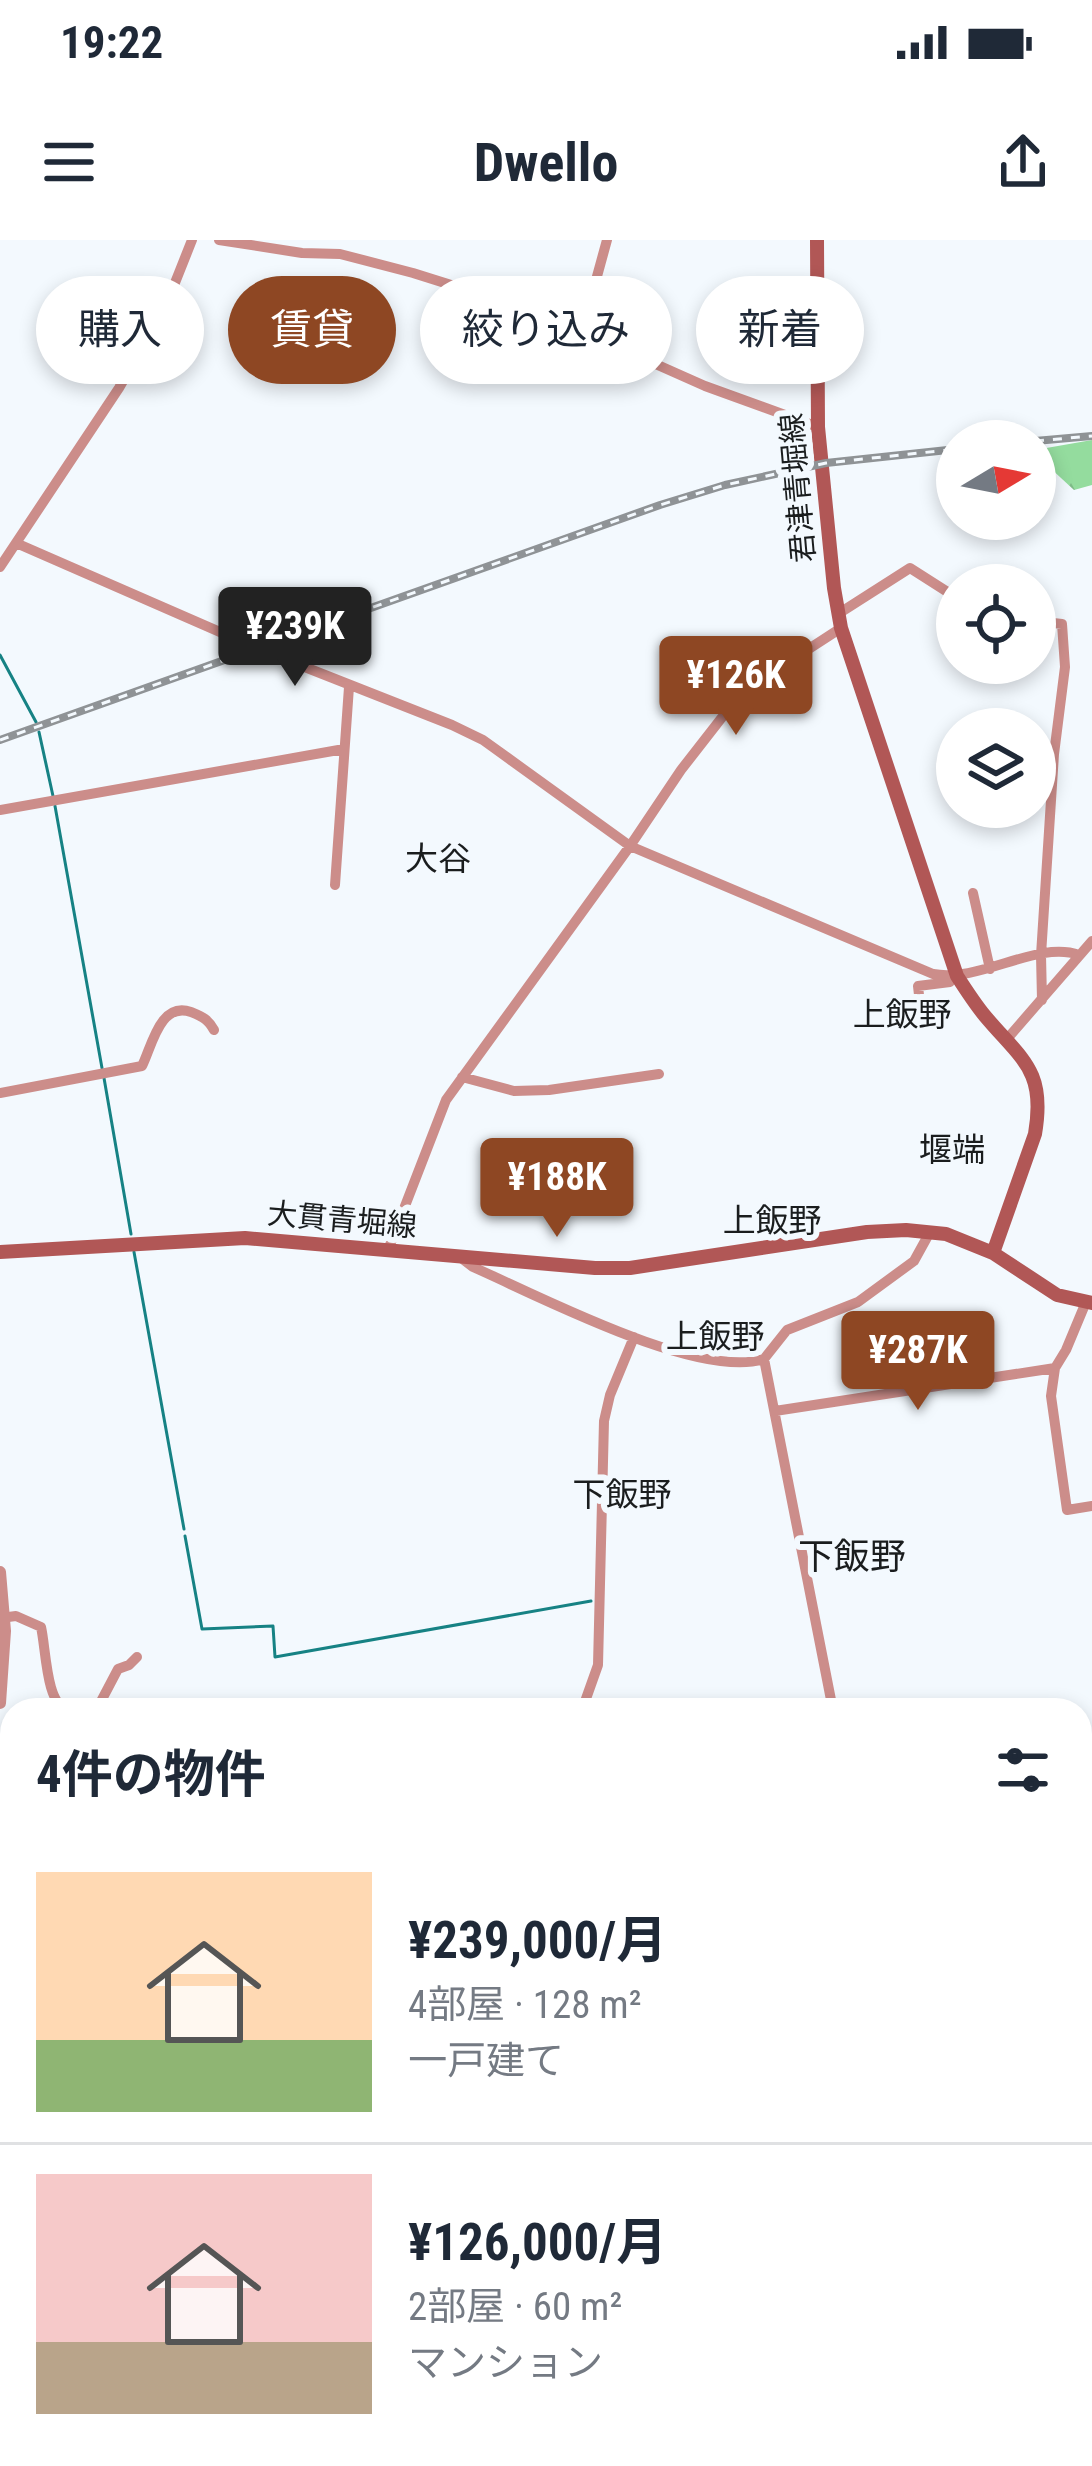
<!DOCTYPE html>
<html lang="ja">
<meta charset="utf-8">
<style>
body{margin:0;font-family:"Roboto Condensed","Noto Sans JP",sans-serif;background:#f2f2f3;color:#1f2937;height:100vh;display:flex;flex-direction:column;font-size:45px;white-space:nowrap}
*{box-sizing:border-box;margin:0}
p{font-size:39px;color:#747a83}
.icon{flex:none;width:66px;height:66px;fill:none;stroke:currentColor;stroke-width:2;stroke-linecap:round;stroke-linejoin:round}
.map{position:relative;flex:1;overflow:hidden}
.drawer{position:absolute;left:0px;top:1458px;width:1092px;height:768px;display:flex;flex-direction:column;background:#fff;border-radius:36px 36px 0 0;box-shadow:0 6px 18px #0003}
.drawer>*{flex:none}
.guide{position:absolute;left:36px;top:36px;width:1020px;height:108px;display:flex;gap:24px}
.needle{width:78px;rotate:80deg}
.controls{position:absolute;left:936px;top:180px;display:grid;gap:24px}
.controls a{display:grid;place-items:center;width:120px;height:120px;border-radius:50%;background:#fff;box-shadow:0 6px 18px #0003;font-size:60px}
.price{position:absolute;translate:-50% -102px;padding:0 27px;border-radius:12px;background:#8e4723;color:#fff;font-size:39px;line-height:78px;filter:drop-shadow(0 3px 6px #0008)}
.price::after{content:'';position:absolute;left:50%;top:72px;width:36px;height:27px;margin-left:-18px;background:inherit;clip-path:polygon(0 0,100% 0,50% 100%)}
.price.selected{background:#222;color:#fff}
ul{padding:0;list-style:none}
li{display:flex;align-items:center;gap:36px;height:300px;padding:0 36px}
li+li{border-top:3px solid #e0e1e3}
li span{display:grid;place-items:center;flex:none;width:336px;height:240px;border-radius:0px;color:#555}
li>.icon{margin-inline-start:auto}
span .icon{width:144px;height:144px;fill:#fffc;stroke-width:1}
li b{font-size:51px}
h2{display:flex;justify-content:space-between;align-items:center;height:144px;padding:0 36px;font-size:51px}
.pill{padding:0 42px;border-radius:54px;background:#fff;box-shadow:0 6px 18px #0003;font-size:42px;line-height:108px}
.pill.selected{background:#8e4723;color:#fff}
.status{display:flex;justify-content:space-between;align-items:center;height:84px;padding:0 60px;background:#fff;direction:ltr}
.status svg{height:33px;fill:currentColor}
header{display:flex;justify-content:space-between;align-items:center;height:156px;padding:0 36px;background:#fff;font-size:54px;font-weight:700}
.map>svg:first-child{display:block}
.education{fill:#fde8eb}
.forest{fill:url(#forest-firs)}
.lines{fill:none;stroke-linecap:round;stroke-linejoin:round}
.stream{stroke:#168284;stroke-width:3}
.minor{stroke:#cc8d8a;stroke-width:10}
.tertiary{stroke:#cc8d8a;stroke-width:12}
.secondary{stroke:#b15756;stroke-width:14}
.rail-casing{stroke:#8f9396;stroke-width:8}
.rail{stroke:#f3f9fe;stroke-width:3;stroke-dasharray:9;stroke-linecap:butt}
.labels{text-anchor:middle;stroke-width:12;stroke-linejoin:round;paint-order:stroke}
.street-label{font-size:30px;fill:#1a1d1e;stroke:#f3f9fe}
.neighbourhood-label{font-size:33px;fill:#1a1d1e;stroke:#f3f9fe}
.quarter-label{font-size:36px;fill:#1a1d1e;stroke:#f3f9fe}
</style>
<div class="status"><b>19:22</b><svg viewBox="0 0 49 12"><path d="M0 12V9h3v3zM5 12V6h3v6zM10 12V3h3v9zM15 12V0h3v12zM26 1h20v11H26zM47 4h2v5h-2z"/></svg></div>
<header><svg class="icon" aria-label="menu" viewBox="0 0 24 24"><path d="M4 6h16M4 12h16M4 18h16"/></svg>Dwello<svg class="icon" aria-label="share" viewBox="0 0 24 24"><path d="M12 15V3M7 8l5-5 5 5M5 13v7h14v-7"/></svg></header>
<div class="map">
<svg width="1092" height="2226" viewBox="0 0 1092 2226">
<defs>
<pattern id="forest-firs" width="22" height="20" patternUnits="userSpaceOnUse" patternTransform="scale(3)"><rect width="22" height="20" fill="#94dc9e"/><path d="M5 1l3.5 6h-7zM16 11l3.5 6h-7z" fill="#7fbc88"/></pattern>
</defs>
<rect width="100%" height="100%" fill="#f3f9fe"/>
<!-- education -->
<path class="education" d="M1092,1875V2111L1080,2114V1878Z"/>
<!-- forest -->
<path class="forest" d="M1092,200V245L1074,250L1035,214V210Z"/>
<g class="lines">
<!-- stream -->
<path class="stream" d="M0,415L36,482
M39,492L53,556
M55,566L102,828
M104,838L131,994
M134,1012L184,1289
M185,1296L202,1389L273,1386L275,1417L591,1361"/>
<!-- minor -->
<path class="minor" d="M219,0L302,13L340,14L413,33L543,74L705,146L818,187
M582,91L607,0
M16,303L259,409L452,485L483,500L630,606L933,734C980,743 1037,700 1079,715
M0,327L119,148L165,68L192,0
M838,374L910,328L957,358
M1035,381L1062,384L1065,427L1054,514L1041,715L1042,760
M0,570L344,509
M335,645L349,447
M973,653L990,729
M921,773L918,746L950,742
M1007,799L1092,701
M462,837L514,851L549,850L659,834
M0,853L142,826C152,806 160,761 191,772C203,777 208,779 214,790
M388,1010L446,860L630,606L681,530L741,453L841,388
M460,1017L473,1027C537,1055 698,1140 764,1119L787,1090L858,1062L914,1021L930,992
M1086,1062L1066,1110L1055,1128L1051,1156L1067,1270L1092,1266
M764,1119L833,1470
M775,1171L1055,1128
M0,1378L16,1376L41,1387C46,1408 46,1465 67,1469C76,1471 89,1468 98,1467L100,1470
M98,1467L118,1429L129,1425L137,1417
M582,1470L598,1425L604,1181L610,1155L634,1097
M0,1605L7,1606L12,1599
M1080,1720L1092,1718
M0,1790L12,1796
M0,1936L12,1935"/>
<!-- tertiary -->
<path class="tertiary" d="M0,1332L5,1391L0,1463
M0,1613L12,1694
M291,2214L294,2226"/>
<!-- secondary -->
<path class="secondary" d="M817,0L818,187L834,348L841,388L957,736C966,750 975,764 985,776C1022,820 1046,830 1035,894L993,1013
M0,1012L245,998L595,1028H630L867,992L906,990L946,994L993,1013L1057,1055L1092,1063"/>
<!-- rail casing -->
<g class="rail-casing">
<path id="rail" d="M1035,201L1092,196
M0,500L660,265L725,245L826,223L957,209"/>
</g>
<!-- rail -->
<use href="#rail" class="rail"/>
</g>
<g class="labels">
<!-- street labels -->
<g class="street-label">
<text transform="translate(798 248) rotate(-95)" y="10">君津青堀線</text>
<text transform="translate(342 980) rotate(5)" y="10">大貫青堀線</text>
</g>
<!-- neighbourhood labels -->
<g class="neighbourhood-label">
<text x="438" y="630">大谷</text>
<text x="902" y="786">上飯野</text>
<text x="952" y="921">堰端</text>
<text x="772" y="992">上飯野</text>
<text x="715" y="1108">上飯野</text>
<text x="622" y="1266">下飯野</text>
</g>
<!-- quarter labels -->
<g class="quarter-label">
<text x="852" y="1329">下飯野</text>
</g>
</g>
</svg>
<div class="controls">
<a><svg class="needle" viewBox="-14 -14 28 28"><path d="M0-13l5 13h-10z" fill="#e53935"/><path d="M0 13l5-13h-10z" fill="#747a83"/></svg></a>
<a><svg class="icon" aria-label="locate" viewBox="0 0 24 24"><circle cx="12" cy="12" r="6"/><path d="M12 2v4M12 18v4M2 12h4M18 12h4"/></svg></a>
<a><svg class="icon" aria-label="layers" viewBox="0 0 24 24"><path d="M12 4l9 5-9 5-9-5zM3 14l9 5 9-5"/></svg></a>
</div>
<b class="price selected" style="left:295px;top:449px">¥239K</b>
<b class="price" style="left:736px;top:498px">¥126K</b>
<b class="price" style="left:557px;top:1000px">¥188K</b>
<b class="price" style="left:918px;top:1173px">¥287K</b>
<div class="guide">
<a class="pill">購入</a>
<a class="pill selected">賃貸</a>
<a class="pill">絞り込み</a>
<a class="pill">新着</a>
</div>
<section class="drawer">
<h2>4件の物件<svg class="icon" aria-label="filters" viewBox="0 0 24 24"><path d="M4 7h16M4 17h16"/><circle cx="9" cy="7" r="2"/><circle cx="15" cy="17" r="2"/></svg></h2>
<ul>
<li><span style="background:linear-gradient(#ffd9b3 70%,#8fb573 0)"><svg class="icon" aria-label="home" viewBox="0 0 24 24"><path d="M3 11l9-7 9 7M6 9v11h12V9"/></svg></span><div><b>¥239,000/月</b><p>4部屋 · 128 m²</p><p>一戸建て</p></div></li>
<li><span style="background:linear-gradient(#f6c9c9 70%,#b9a48a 0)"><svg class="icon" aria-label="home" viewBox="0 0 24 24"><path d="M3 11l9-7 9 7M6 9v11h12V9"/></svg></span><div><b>¥126,000/月</b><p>2部屋 · 60 m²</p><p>マンション</p></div></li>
</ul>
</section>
</div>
